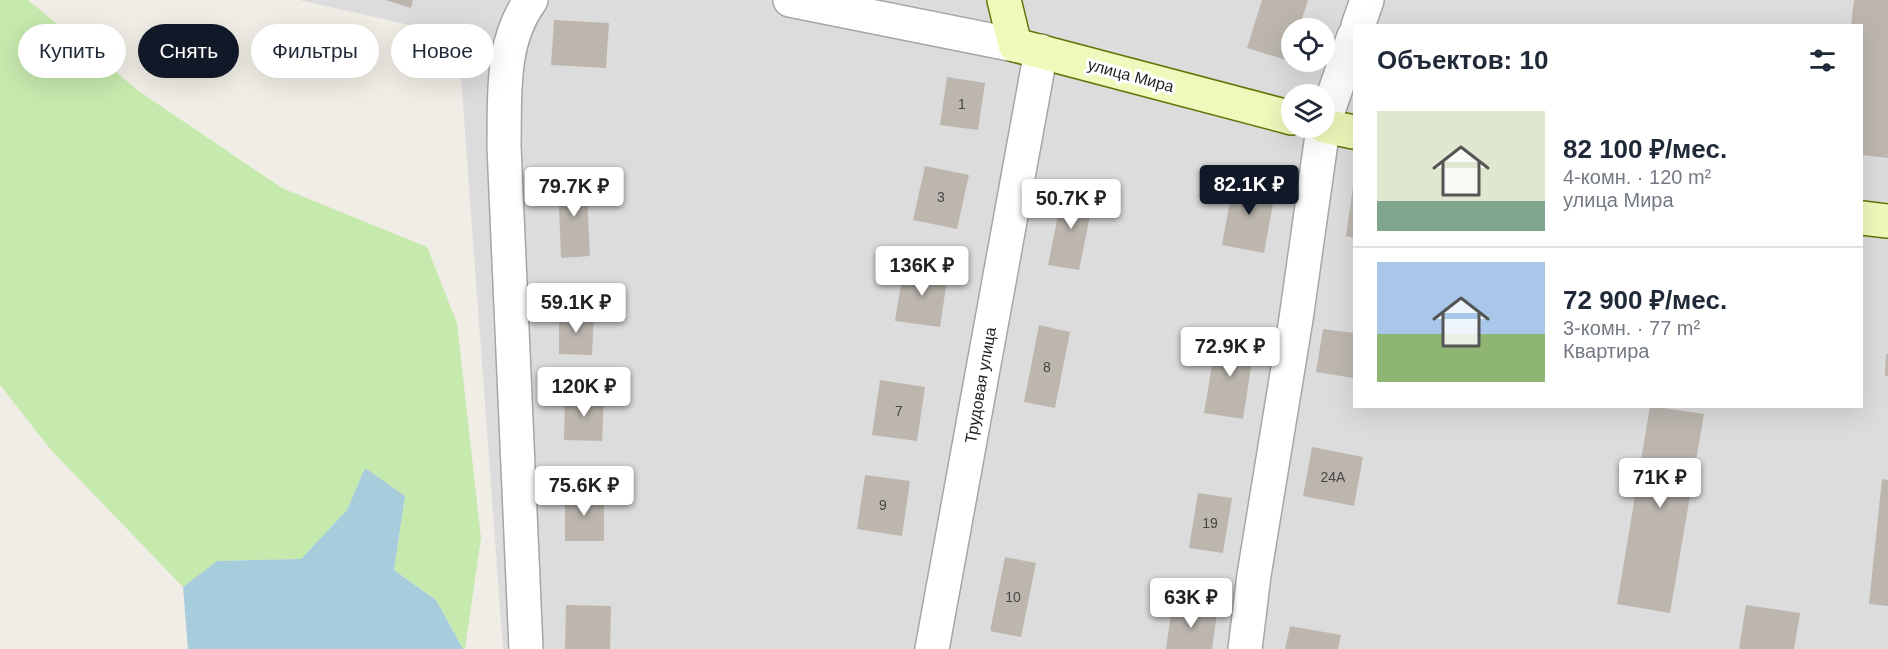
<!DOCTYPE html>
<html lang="ru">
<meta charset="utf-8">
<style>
body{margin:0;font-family:Arial,sans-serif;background:#f2f2f3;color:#1f2937;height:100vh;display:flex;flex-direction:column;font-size:22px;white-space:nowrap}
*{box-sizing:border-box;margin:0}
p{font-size:20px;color:#747a83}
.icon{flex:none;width:33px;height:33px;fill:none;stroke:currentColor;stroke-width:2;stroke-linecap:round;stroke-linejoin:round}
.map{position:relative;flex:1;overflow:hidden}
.sheet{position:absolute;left:1353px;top:24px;width:510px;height:384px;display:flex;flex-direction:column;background:#fff;border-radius:0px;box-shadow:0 6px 24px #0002}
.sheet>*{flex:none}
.guide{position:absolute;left:18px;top:24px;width:570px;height:54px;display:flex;gap:12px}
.tools{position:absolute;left:1281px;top:18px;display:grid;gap:12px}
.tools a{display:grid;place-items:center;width:54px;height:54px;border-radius:50%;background:#fff;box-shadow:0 6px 24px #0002;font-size:30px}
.price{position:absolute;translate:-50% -51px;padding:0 14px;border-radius:6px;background:#fff;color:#222;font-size:20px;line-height:39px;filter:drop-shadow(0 2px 3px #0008)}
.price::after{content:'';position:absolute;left:50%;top:36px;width:18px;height:14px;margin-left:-9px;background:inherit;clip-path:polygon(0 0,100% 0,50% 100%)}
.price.current{background:#111827;color:#fff}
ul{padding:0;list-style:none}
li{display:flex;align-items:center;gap:18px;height:150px;padding:0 24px}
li+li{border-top:2px solid #e0e1e3}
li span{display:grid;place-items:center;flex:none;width:168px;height:120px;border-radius:0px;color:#555}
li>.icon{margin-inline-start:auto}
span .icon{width:72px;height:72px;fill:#fffc;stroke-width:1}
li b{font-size:26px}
h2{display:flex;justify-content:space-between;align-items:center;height:72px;padding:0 24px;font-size:26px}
.tag{padding:0 21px;border-radius:27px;background:#fff;box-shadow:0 6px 24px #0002;font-size:21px;line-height:54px}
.tag.current{background:#111827;color:#fff}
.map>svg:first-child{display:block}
.residential{fill:#dddcdc;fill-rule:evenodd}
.grass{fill:#c6e9ad}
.water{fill:#a7ccdc}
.building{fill:#bcb6af}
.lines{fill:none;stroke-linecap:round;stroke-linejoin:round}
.street-casing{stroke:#a6a6a6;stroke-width:36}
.secondary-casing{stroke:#617607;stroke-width:36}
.street{stroke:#fff;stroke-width:33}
.secondary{stroke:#f0f8bb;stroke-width:33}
.labels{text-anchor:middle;stroke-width:6;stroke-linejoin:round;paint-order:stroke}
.number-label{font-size:14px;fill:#464543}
.street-label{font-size:16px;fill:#1f1f1f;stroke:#fff}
</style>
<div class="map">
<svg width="1888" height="649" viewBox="0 0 1888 649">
<rect width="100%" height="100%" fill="#f0ede6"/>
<!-- residential -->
<path class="residential" d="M299,0H1888V649H503L458,36ZM1354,26H1862V406H1354ZM1292,28H1324V62H1292ZM1292,94H1324V128H1292Z"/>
<!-- grass -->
<path class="grass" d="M0,0H28L140,92L282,188L427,247L457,323L481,538L465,649H463L436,600L394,570L405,496L365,468L347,510L301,559L218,561L183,587L51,450L0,385Z"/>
<!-- water -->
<path class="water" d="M365,468L405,496L394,570L436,600L463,649H188L183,587L217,561L301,559L347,510Z"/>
<!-- building -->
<path class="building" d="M385,0H413L411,8Z
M1262,0H1308L1299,28H1292L1289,61L1247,48Z
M1854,0H1888V158L1862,155V26H1851Z
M554,20L609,23L606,68L551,65Z
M947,77L985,83L978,130L940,125Z
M925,166L969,175L957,229L913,220Z
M586,177L590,256L561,258L558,179Z
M1234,179L1276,187L1264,253L1222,245Z
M1353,187L1354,188V238L1346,236Z
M1063,190L1094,196L1079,270L1048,265Z
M904,266L948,273L940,327L895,321Z
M559,313L594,314L592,355L559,354Z
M1039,325L1070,332L1055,408L1024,402Z
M1323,329L1354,333V378L1316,372Z
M1217,336L1255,342L1243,419L1204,413Z
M1886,354H1888V376H1885Z
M880,380L925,387L917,441L872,435Z
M565,395L604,396L602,441L564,440Z
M1650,406L1704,414L1670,613L1617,604Z
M1312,447L1363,457L1354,506L1303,496Z
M865,475L910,481L902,536L857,529Z
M1882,479L1888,480V606L1869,604Z
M1198,493L1232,498L1223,553L1189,548Z
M565,494H604V541H565Z
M1005,557L1036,563L1021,637L990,631Z
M566,605L611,606L610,649H565Z
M1746,605L1800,613L1794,649H1739Z
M1172,606L1217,613L1212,649H1166Z
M1290,626L1341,635L1338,649H1285Z"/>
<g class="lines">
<!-- street casing -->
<g class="street-casing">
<path id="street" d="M790,0L1015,45
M1358,26L1367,0
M1324,123L1354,36
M526,649L504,146C505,96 500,42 531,0
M932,649L1041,51
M1245,649L1254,575L1296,319L1323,128"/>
</g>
<!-- secondary casing -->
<g class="secondary-casing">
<path id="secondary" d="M1004,0L1015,45L1292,118
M1324,126L1354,132
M1862,218L1888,221"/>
</g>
<!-- street -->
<use href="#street" class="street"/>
<!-- secondary -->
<use href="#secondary" class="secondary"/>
</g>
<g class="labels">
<!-- number labels -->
<g class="number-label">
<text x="962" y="109">1</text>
<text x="941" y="202">3</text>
<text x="1047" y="372">8</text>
<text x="899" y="416">7</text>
<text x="1333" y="482">24А</text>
<text x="883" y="510">9</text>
<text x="1210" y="528">19</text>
<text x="1013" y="602">10</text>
</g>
<!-- street labels -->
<g class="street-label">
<text transform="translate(1131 75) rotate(15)" y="6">улица Мира</text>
<text transform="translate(980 385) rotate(-80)" y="6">Трудовая улица</text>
</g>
</g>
</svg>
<div class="tools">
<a><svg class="icon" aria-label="locate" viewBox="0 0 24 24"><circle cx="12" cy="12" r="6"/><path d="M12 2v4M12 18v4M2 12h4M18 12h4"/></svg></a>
<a><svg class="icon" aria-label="layers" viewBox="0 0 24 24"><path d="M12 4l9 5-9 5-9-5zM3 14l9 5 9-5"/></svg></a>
</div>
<b class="price current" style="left:1249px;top:216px">82.1K ₽</b>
<b class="price" style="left:574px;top:218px">79.7K ₽</b>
<b class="price" style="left:1071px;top:230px">50.7K ₽</b>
<b class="price" style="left:922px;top:297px">136K ₽</b>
<b class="price" style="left:576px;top:334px">59.1K ₽</b>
<b class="price" style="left:1230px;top:378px">72.9K ₽</b>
<b class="price" style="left:584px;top:418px">120K ₽</b>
<b class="price" style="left:1660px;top:509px">71K ₽</b>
<b class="price" style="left:584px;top:517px">75.6K ₽</b>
<b class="price" style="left:1191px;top:629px">63K ₽</b>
<div class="guide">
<a class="tag">Купить</a>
<a class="tag current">Снять</a>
<a class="tag">Фильтры</a>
<a class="tag">Новое</a>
</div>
<section class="sheet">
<h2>Объектов: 10<svg class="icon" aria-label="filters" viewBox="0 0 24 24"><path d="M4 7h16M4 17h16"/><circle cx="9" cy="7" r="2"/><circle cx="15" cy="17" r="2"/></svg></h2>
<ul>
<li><span style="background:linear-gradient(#dfe7d0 75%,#7fa58c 0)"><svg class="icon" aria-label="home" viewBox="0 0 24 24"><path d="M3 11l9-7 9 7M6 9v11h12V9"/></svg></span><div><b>82 100 ₽/мес.</b><p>4-комн. · 120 m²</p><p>улица Мира</p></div></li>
<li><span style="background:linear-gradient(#a9c7e8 60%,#8fb573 0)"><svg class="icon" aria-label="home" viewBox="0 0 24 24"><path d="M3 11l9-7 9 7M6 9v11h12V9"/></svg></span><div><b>72 900 ₽/мес.</b><p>3-комн. · 77 m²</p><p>Квартира</p></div></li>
</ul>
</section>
</div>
